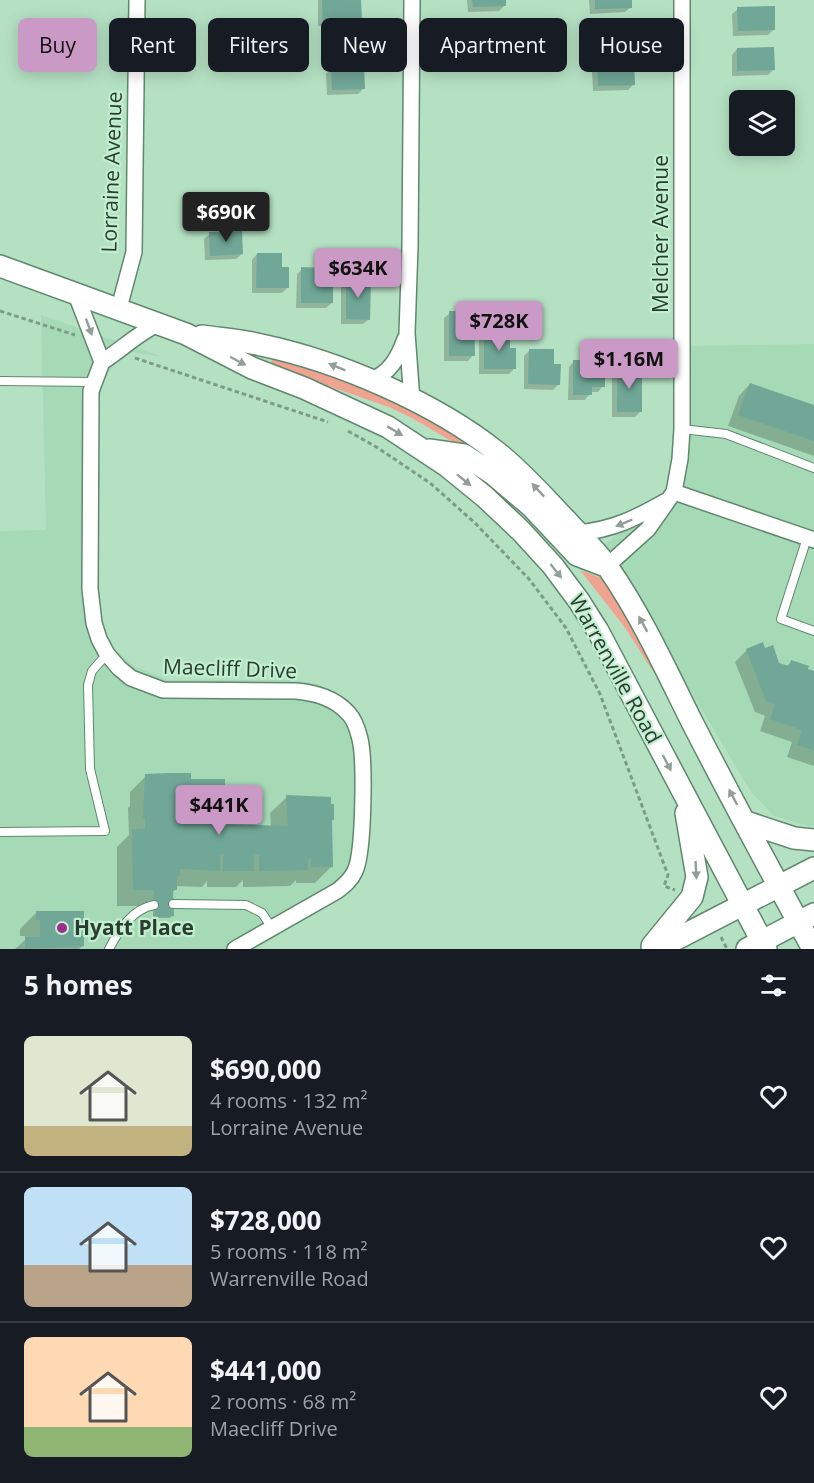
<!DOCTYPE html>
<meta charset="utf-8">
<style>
body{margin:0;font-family:"Open Sans",sans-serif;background:#20242c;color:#f1f3f6;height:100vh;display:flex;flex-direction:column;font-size:22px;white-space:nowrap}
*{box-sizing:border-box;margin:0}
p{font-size:20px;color:#9ea1a6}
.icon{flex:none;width:33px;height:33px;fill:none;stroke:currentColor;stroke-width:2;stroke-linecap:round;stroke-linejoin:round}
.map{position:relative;height:949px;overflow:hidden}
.side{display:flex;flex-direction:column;background:#171b24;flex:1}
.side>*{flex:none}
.guide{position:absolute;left:18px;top:18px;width:778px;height:54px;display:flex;gap:12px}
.buttons{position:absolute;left:729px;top:90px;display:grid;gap:12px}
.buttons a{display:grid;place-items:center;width:66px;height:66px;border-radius:9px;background:#171b24;box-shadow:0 3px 15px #0003;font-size:30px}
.price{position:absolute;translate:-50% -51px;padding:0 14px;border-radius:6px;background:#cb99c6;color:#111;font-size:20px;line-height:39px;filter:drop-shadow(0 2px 3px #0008)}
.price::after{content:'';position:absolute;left:50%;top:36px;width:18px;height:14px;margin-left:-9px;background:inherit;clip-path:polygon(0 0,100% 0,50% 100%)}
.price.current{background:#222;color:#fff}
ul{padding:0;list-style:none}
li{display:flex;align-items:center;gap:18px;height:150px;padding:0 24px}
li+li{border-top:2px solid #363941}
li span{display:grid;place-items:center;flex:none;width:168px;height:120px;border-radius:9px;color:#555}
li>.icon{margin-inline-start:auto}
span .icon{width:72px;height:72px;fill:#fffc;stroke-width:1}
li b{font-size:26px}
h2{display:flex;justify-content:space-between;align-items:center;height:72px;padding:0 24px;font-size:26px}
.pill{padding:0 21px;border-radius:9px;background:#171b24;box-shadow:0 3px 15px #0003;font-size:21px;line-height:54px}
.pill.current{background:#cb99c6;color:#111}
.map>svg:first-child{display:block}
.built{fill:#a6dab7}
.grass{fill:#f0a390}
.shadow{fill:#0003}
.building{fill:#70a797}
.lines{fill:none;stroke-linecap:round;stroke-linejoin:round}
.lane-casing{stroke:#5f886d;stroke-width:10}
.street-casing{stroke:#5f886d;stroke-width:18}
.secondary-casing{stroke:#5f886d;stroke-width:24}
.path{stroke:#7b9c85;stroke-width:3;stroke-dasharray:4.5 3;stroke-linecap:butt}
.lane{stroke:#fff;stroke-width:8}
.street{stroke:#fff;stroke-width:15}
.secondary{stroke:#fff;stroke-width:21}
.oneway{fill:#949e98}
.poi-dot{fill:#9d2c8b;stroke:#c2efd0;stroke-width:2}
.labels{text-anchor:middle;stroke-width:4.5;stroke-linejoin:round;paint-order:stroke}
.street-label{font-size:21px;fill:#2a3c30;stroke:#c2efd0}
.poi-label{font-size:21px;font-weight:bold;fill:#2a3c30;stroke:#c2efd0;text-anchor:start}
</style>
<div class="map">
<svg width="814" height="949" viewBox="0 0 814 949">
<rect width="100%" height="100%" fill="#b5e1c3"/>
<!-- built -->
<path class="built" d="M41,315L163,357L132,352L115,364L104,380L98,406V585L101,622L112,646L134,666L168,680H290L318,684L348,700L364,724L369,754L370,846L356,884L339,900L255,949H0V531L46,530Z
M814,344V827H812L774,816L751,792L604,546L675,485L682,346Z"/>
<!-- grass -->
<path class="grass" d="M273,356C324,373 375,390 423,417C448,430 470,447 493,463L470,452L412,418L389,407L331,387L271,363Z
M580,570L601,578L619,604L654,669L652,670L626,629Z"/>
<!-- shadow -->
<path class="shadow" d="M318,0H359L360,19L355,25L318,26Z
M467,0H504V6L499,11L468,12Z
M589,0H630L631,7L625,12L590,14Z
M738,9L774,29L768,35L733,36L732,14Z
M599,25L635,45L629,51L594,52L593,30Z
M335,35L366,56L361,61L330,62L329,41Z
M737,49L773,70L768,75L732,76V55Z
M598,64L634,84L628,90L593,91L592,70Z
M332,68L363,89L358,94L327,95L326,74Z
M210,234L242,254L236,259L205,260L204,239Z
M257,254L280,269L287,288L282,293H252V260Z
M302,269L325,284L332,303L326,308H296L297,274Z
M347,280L369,319L363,324H341V285Z
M450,313L473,355L468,361H444V318Z
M485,335L515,368L509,374H479V340Z
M529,351L552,365L559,384L553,390L524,389V356Z
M574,361L603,386L598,392H591L585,400H568L569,367Z
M617,369L641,411L635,417H612V374Z
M750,384L814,406V456L728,426L739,396Z
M762,644L764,650L778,664L786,667L792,661L814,673V766L787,757L792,742L760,731L765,716L755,712L735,662L746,651Z
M146,776L190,781L223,826H271L270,813L287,797L330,821L332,866L315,883H296V880L290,886L243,887V880L236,887H207V881L202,887L176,886V889L172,893V916L170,918H153V906H117V847L129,835L128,808L130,806V792Z
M37,912L83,946L79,949H15L25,940V936H20V929Z"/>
<!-- building -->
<path class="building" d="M322,0H361L362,20L323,21Z
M472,0H506V6L473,7Z
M595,0H632V8L595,9Z
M775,6V30L738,31L737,7Z
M636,22V46L599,47L598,23Z
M367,33L368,56L335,57L334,34Z
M774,47L775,70L737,71V48Z
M634,61L635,85L598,86L597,63Z
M364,66L365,89L332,90L331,67Z
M242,231L243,254L210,256L209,232Z
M257,253H282V267H289V288H256Z
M301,267L327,268V282H333V303H301Z
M346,279H371L370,320L346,319Z
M449,311H474L475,356H449Z
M484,333H510V348H516V369H484Z
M529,349H554V364H561L560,385L528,384Z
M573,360H605V387H592V395H573Z
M617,367H642V412H617Z
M750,383L814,405V441L738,415Z
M763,642L765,648L773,645L779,663L789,666L791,660L809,666L808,669L814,671V751L797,745L802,730L770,719L775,704L766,701L746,649Z
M169,773H191V779H225V824L288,826L286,795L331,797V804H334V820H332L333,867H311V859H308V870L259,871V855H254V871H223V855H220V871L180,869V876H177V890H173L174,916L154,917V890H133L132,829H145V818H143L145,774Z
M36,911H84V946L25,949V937H40V920H36Z"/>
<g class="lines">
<!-- lane casing -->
<g class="lane-casing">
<path id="lane" d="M0,381L94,382
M682,429L726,434L814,468
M807,538L781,619L814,631
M0,832L105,831L90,769L88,685L92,671L107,654
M173,904L246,905L262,913L272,928
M109,949C119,930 132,909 154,905"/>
</g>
<!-- street casing -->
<g class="street-casing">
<path id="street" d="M412,0L410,246L407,333L412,401
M75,292L102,362
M119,308L134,252L137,0
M158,324C138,333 121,350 102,362L91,391L90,589L94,623L99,639L107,654L119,668L131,678L163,690L296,691C316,693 335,698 349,714C355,720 358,731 360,739C365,760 364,853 355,871C351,880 345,885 337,891L235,949
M371,380C390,373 398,358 405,339
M674,492L814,540
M577,533C613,530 636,518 666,501
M607,566L648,529L674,492L680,459L682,429V0"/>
</g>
<!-- secondary casing -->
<g class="secondary-casing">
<path id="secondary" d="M0,266L186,334L252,368L304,388L388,427L447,466L485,497L521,531L553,566L579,601L598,631L766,949
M202,336C222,339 242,340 261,345C338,361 436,403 498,453C523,473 544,497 566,520C580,536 597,551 609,569C642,617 666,670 692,722C731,798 772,874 813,949
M429,450L464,455L493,474L532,507L577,555L603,565
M746,822L794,838L814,840
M652,946L692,897L697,877L686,813
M657,949L814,868
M747,949L814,914"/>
</g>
<!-- path -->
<path class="path" d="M0,311L75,335
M135,358L328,422
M348,431L378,448L430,483L475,523L529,579L566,628L600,694L668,875L664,886L675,890
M721,937L727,949"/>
<!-- lane -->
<use href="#lane" class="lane"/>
<!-- street -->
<use href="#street" class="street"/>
<!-- secondary -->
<use href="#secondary" class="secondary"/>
</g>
<!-- one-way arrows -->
<defs><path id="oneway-solid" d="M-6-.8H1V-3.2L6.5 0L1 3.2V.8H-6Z" transform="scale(1.5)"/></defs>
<g class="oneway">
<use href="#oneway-solid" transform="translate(89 327) rotate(70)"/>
<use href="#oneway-solid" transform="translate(238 361) rotate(28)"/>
<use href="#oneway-solid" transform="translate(337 367) rotate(-158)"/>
<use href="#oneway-solid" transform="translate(395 431) rotate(31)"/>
<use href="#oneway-solid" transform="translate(464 480) rotate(39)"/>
<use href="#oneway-solid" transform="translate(538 490) rotate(-133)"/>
<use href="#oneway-solid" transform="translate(624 523) rotate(157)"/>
<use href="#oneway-solid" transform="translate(556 571) rotate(52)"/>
<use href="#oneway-solid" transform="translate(643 624) rotate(-119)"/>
<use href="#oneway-solid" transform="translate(667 763) rotate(62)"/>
<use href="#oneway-solid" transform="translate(733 797) rotate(-118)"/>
<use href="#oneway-solid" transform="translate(696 870) rotate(87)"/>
</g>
<!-- markers -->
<circle class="poi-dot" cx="62" cy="928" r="6"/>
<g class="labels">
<!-- street labels -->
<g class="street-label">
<text transform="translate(112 172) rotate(-88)" y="7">Lorraine Avenue</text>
<text transform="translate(661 234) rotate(-90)" y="7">Melcher Avenue</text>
<text transform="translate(230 669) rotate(2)" y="7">Maecliff Drive</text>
<text transform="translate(615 669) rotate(61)" y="7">Warrenville Road</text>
</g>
<!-- poi labels -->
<g class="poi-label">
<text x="74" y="935">Hyatt Place</text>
</g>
</g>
</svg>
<div class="buttons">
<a><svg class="icon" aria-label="layers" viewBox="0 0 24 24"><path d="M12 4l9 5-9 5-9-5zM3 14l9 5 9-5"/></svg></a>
</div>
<b class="price current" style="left:226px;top:243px">$690K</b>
<b class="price" style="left:358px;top:299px">$634K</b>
<b class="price" style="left:499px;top:352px">$728K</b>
<b class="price" style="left:629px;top:390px">$1.16M</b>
<b class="price" style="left:219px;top:836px">$441K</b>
<div class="guide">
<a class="pill current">Buy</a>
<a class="pill">Rent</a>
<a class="pill">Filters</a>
<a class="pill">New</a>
<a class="pill">Apartment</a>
<a class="pill">House</a>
</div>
</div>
<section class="side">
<h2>5 homes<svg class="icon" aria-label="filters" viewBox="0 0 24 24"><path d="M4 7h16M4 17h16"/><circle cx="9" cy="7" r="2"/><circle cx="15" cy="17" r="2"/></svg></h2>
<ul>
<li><span style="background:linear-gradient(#dfe7d0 75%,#c2b280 0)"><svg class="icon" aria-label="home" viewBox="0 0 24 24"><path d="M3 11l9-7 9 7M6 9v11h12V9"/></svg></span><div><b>$690,000</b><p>4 rooms · 132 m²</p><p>Lorraine Avenue</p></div><svg class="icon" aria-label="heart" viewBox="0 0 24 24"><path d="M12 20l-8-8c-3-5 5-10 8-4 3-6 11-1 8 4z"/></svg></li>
<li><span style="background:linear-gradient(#bfe0f5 65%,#b9a48a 0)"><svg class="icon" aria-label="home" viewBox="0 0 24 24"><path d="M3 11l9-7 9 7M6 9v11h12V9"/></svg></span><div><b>$728,000</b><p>5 rooms · 118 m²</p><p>Warrenville Road</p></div><svg class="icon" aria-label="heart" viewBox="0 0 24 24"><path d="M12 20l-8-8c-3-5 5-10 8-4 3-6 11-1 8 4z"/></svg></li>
<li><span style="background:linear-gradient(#ffd9b3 75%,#8fb573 0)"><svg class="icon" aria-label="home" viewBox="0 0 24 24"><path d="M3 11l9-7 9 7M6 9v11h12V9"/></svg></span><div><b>$441,000</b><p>2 rooms · 68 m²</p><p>Maecliff Drive</p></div><svg class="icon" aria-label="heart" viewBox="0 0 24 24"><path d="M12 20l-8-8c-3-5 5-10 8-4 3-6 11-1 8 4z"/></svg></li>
</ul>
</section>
